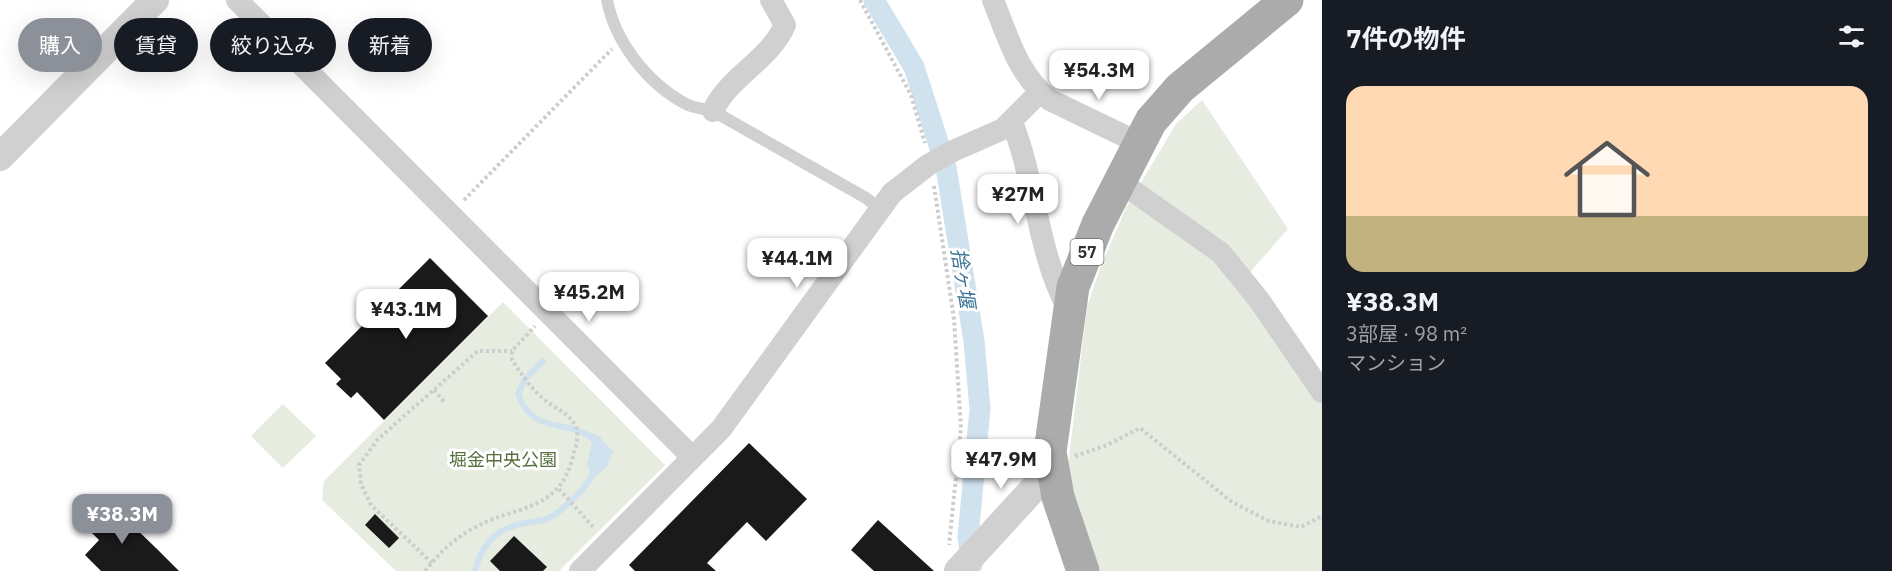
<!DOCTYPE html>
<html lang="ja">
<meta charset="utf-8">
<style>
body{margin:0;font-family:"IBM Plex Sans","Noto Sans JP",sans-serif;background:#242831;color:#f1f3f6;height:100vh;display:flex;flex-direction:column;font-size:22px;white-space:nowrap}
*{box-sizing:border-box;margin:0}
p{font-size:20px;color:#9ea1a6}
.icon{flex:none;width:33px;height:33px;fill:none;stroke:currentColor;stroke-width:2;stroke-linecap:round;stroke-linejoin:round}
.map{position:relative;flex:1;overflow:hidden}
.panel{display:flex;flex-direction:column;background:#171b24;width:570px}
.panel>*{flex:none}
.banner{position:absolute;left:18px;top:18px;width:570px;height:54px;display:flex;gap:12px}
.price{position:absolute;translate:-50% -51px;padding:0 14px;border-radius:12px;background:#fff;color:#222;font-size:20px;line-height:39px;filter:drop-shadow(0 2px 3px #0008)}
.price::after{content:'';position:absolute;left:50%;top:36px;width:18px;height:14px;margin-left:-9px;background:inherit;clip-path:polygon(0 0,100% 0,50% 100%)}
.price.selected{background:#8c9099;color:#fff}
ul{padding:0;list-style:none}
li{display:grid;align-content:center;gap:12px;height:318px;padding:0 24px}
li+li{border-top:2px solid #363941}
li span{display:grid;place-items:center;height:186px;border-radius:18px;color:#555}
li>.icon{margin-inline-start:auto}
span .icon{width:108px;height:108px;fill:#fffc;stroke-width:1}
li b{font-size:26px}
h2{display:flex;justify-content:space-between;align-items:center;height:72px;padding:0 24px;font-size:26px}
.chip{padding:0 21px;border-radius:27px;background:#171b24;box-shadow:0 6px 24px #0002;font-size:21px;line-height:54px}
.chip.selected{background:#8c9099;color:#fff}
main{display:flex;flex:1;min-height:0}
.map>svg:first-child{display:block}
.green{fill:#e6ecdf}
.water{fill:#cfe2ee}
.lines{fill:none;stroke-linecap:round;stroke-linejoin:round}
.stream{stroke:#cfe2ee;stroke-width:6}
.canal{stroke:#cfe2ee;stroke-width:21}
.building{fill:#1a1a1a}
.path{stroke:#cdcdcd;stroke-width:4;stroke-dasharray:3 3;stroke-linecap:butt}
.service{stroke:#d0d0d0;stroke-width:12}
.minor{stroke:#d0d0d0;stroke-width:22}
.tertiary{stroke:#d0d0d0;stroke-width:28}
.primary{stroke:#ababab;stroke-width:33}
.labels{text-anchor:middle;stroke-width:6;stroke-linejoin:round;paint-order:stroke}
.shield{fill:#fff;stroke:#707070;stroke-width:1.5}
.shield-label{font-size:16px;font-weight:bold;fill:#333}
.park-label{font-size:18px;fill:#56703f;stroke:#fff}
.water-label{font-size:20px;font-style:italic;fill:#3f7597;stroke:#fff}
</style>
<main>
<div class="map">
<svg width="1322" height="571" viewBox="0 0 1322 571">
<rect width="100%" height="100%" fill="#fff"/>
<!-- green -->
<path class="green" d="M1202,100L1288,229L1239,285L1322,382V571H1100L1078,515L1068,466L1087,307L1099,271L1126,208L1176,124Z
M503,302L665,465L559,571H396L322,500L324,481Z
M283,404L316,436L283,468L251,436Z"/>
<!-- water -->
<path class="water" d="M592,433L599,436L613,452L608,465L597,476H592L587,464L592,444L586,434Z"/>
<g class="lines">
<!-- stream -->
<path class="stream" d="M543,361L525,379L518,394C533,435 563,418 592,438
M475,571C481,546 495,529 521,524C529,522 537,522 544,520C562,513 587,488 594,471"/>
<!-- canal -->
<path class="canal" d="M874,0L914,67L946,167L974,341L980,409L968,537L972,565"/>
</g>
<!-- building -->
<path class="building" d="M430,258L488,316L384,420L357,392L351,398L336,384L341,379L325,363Z
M749,443L807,499L766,541L747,522L707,563L716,571H635L629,565Z
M106,500L156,548L179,571H101L85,555L99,540L83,524Z
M375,514L399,538L389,548L365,525Z
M878,520L934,571H874L851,550Z
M514,536L547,567L543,571H500L490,561Z"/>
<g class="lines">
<!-- path -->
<path class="path" d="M860,0L911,95L925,143
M934,186L954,319L961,428L949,545
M464,200L612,49
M434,390L445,403
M1075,456L1107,445L1140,428L1232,502L1269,521L1301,527L1322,516
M559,489L594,528
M432,563L371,505L361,484L359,465L378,439L478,351H512
M425,571C439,553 453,540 472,529C515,504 559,514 573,456C576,446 580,434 575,425C568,413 557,409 547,402C533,391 522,375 512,360V351L535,326"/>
<!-- service -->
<path class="service" d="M607,0C615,42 648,84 686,104C694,108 704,109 713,111L866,198L879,208"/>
<!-- minor -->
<path class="minor" d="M237,0L692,457
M993,0C1008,37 1018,75 1050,100L1139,143
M713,111C728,77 769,61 785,25L771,0
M1012,122C1036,183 1037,251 1068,309
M1119,181L1221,253L1259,300L1322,392
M580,571L721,429L892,193L928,165L953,151L1003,129L1040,92"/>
<!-- tertiary -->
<path class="tertiary" d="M0,157L155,0
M958,571L1034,488L1053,474"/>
<!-- primary -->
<path class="primary" d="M1083,571L1058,497L1050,452L1073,287L1098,224L1151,121L1180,88L1287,0"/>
</g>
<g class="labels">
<!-- shield labels -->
<rect class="shield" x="1070.5" y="239" width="33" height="26" rx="4.5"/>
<g class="shield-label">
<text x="1087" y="258">57</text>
</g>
<!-- park labels -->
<g class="park-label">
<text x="503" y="466">堀金中央公園</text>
</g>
<!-- water labels -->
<g class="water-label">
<text transform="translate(963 278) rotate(81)" y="7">捨ヶ堰</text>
</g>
</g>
</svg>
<b class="price" style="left:1099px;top:101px">¥54.3M</b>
<b class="price" style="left:1018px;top:225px">¥27M</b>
<b class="price" style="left:797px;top:289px">¥44.1M</b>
<b class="price" style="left:589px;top:323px">¥45.2M</b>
<b class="price" style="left:406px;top:340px">¥43.1M</b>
<b class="price" style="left:1001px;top:490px">¥47.9M</b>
<b class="price selected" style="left:122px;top:545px">¥38.3M</b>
<div class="banner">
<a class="chip selected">購入</a>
<a class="chip">賃貸</a>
<a class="chip">絞り込み</a>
<a class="chip">新着</a>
</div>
</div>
<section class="panel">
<h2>7件の物件<svg class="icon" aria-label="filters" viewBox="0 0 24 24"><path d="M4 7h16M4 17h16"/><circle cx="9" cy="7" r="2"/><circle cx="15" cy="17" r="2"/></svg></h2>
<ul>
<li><span style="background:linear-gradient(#ffd9b3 70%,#c2b280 0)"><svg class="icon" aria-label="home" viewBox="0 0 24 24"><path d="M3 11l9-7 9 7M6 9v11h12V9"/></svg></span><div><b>¥38.3M</b><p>3部屋 · 98 m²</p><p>マンション</p></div></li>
</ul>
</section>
</main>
